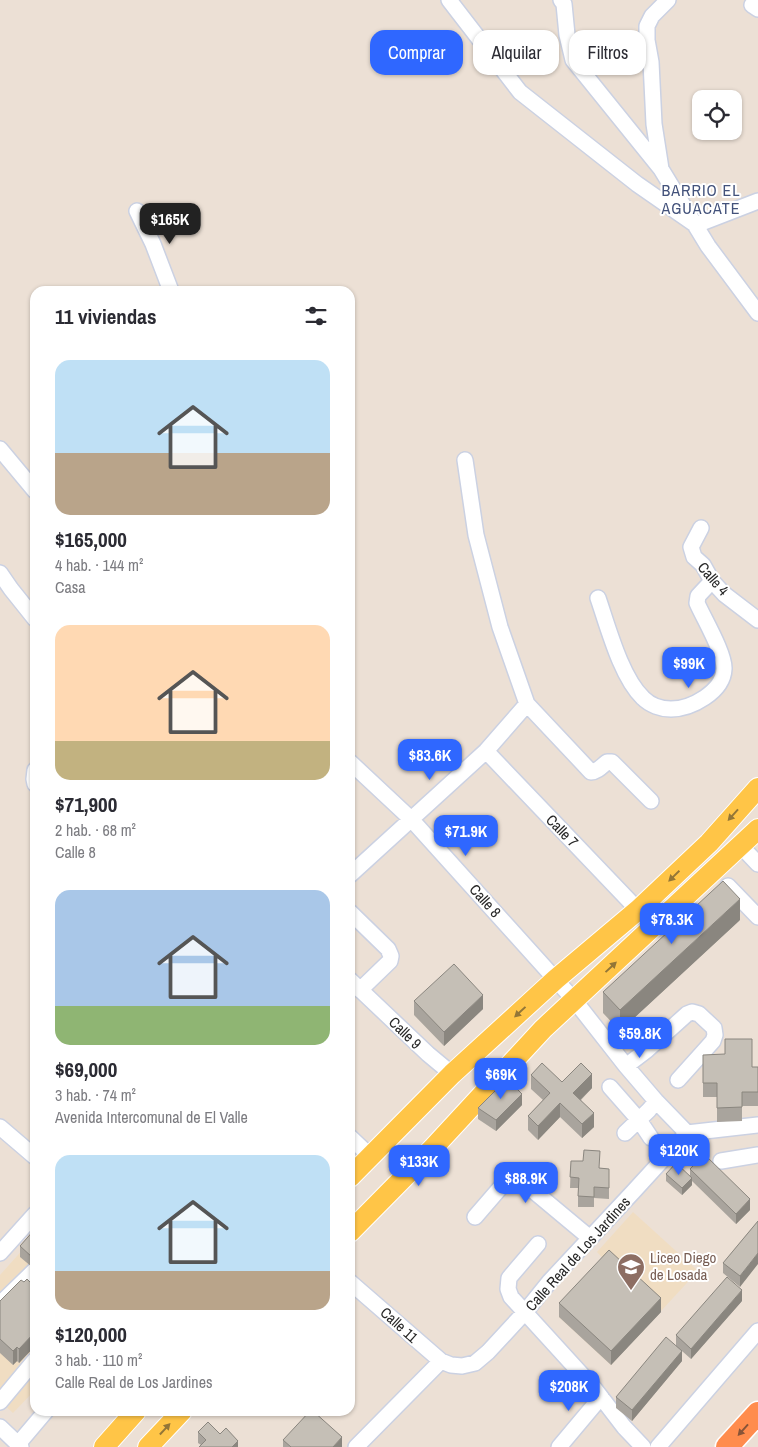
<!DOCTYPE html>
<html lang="es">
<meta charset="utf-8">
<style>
body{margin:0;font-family:"Archivo Narrow",sans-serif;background:#f7f7f7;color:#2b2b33;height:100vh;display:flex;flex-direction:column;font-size:19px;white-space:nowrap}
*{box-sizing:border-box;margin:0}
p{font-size:16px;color:#7c7c81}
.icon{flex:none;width:28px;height:28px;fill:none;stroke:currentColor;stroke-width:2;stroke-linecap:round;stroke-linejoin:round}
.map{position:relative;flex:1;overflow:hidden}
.sheet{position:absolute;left:30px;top:286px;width:325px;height:1130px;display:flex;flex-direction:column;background:#fff;border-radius:15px;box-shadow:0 1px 4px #0004}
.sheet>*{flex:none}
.hud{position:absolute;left:370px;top:30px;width:312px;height:45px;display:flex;gap:10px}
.controls{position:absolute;left:692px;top:90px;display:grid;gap:10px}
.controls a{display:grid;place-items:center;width:50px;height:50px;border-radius:10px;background:#fff;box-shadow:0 1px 4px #0004;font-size:25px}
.price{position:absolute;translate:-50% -42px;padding:0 11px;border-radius:10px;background:#2f67ff;color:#fff;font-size:16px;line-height:32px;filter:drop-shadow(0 1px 2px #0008)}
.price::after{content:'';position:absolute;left:50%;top:30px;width:15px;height:11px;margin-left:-8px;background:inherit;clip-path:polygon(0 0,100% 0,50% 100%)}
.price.selected{background:#222;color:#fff}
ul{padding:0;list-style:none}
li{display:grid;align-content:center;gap:10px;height:265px;padding:0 25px}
li span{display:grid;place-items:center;height:155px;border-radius:15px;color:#555}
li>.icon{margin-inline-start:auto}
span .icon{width:90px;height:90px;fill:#fffc;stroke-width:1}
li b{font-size:21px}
h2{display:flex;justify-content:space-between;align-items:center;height:60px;padding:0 25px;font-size:21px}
.chip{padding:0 18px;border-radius:15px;background:#fff;box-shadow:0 1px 4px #0004;font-size:18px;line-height:45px}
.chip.selected{background:#2f67ff;color:#fff}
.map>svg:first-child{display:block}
.education{fill:#f0ddc2}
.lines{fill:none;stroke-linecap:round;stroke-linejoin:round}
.minor-casing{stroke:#cbd1e2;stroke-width:18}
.major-casing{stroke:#fff;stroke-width:22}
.highway-casing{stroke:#fff;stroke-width:25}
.minor{stroke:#fff;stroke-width:15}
.major{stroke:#ffc547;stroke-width:20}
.highway{stroke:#ff8c4d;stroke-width:22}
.wall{fill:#a9a49d}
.shaded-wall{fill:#8a867f}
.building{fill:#c5bfb6;stroke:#8a867f}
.oneway{fill:#937637}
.oneway2{fill:#885438}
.labels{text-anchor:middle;stroke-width:4;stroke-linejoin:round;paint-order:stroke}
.street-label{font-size:15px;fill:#272727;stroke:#fff}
.education-label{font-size:15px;fill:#785e54;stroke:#fff;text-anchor:start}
.neighbourhood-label{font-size:16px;letter-spacing:1px;fill:#43527b;stroke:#fff}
</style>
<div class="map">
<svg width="758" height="1447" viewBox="0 0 758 1447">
<rect width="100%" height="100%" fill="#ece0d5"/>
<!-- education -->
<path class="education" d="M633,1212L698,1271L611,1365L559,1317L608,1264L597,1252Z
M35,1236V1390L13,1413L0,1401V1275Z"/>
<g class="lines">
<!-- minor casing -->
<g class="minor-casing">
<path id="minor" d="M449,0L520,92L637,184L696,225L758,201
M561,0L564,4L567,35L573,60L661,169
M668,0L652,16L647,26V40L651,62L654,124L661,169L708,246L758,313
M752,5L758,9
M137,211L153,244L171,291
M0,449L35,491
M465,460L476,535L500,627L527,704L591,772C597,772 602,766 607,762H612L651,801
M701,528L691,547L694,557L703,565L712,581L724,594L758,620
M0,573L11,589L35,619
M598,598C608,627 621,677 643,698C650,705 661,709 671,709C691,709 723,692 724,669C725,654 704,619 697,603L698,596L712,581
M486,751L638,910
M350,762L411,819L575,1001L626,1066L656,1101L687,1133
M35,770L34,779L35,784
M740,845L758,864
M350,875L486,751L527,704
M728,886L758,917
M350,912L388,949L391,956L390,961L360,990
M350,980L428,1054L452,1074
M626,1066L647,1050L687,1014L692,1012L699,1014L714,1028L715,1035L713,1041L678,1080
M610,1087L639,1120L651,1138
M0,1127L35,1157
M625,1133L649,1110L656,1101
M350,1137L370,1156
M721,1161L758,1155
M475,1217L507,1180L514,1178H518L590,1238
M538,1244L509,1278L508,1289L511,1297L594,1388L624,1427L643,1447
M0,1253L35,1214
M350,1282L441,1361L451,1365L462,1366L475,1363L488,1352L525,1312L550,1281L633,1192L687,1133L758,1125
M0,1304L35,1270
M0,1402L35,1360
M0,1427L21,1447
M18,1444L46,1411
M356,1447L441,1361
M559,1447L601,1397
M658,1447L758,1331"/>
</g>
<!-- major casing -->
<g class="major-casing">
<path id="major" d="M350,1177L452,1074L556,979L638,910L709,843L758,788
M350,1232L433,1148L543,1029L758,829
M104,1447L136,1411
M148,1447L182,1411"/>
</g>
<!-- highway casing -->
<g class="highway-casing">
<path id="highway" d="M727,1447L758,1413"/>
</g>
<!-- minor -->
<use href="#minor" class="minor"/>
<!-- major -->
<use href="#major" class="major"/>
<!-- highway -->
<use href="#highway" class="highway"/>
</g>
<!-- wall -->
<path class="wall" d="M740,920L620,1031L603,1013V992Z
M414,1001L483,1009L444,1046L414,1015Z
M703,1055L752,1067H758V1106H742V1121L717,1122V1097H703Z
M531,1075L562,1082L592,1088L581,1100L594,1127L582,1138L560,1117L538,1140L528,1130V1116L543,1100L531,1089Z
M522,1105L496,1131L478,1119V1108Z
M571,1161L600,1168L609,1169V1199L594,1198V1207H578V1188H570Z
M690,1169L750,1210L736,1224L692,1181V1185L682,1195L666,1181V1174L690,1176Z
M758,1221L740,1287L723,1273V1263Z
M35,1229V1264L32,1267L20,1257V1246Z
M24,1282L35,1287V1346L19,1363L17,1361L13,1365L0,1353V1301Z
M742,1301L691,1359L682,1351V1361L632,1421L616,1408V1397L676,1346V1335Z
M559,1303L661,1312L611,1365L559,1317Z
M198,1432L220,1434L238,1447L201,1445L198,1443Z
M283,1440L342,1447H283Z"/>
<!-- shaded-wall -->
<path class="shaded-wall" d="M740,899V920L620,1031V1010Z
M483,995V1009L444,1046V1032Z
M592,1074V1088L573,1107V1093Z
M522,1094V1105L496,1131V1120Z
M560,1103V1117L538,1140V1126Z
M594,1113V1127L582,1138V1124Z
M692,1178V1185L682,1195V1188Z
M750,1199V1210L736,1224V1214Z
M35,1253V1264L32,1267V1257Z
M758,1253V1264L740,1287V1276Z
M742,1290V1301L691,1359V1349Z
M661,1298V1312L611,1365V1351Z
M35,1332V1346L19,1363V1349Z
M17,1347V1361L13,1365V1351Z
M682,1351V1361L632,1421V1410Z
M342,1437V1447H333Z
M238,1441V1447H232Z"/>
<!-- building -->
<path class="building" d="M723,881L740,899L620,1010L603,992Z
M454,964L483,995L444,1032L414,1001Z
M725,1039H752V1067H758V1092H742V1107L717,1108V1083H703V1055L725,1054Z
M542,1063L562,1082L581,1063L592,1074L573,1093L594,1113L582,1124L560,1103L538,1126L528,1116L550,1093L531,1075Z
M507,1079L522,1094L496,1120L478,1108Z
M584,1150L600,1151L599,1168L609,1169V1188L594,1187V1197L578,1196L579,1178L570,1177L571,1161H583Z
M704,1154L750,1199L736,1214L690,1169Z
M676,1163L692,1178L682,1188L666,1174Z
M758,1221V1253L740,1276L723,1263Z
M35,1229V1253L32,1257L20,1246Z
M609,1250L661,1298L611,1351L559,1303Z
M727,1277L742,1290L691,1349L676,1335Z
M27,1279L35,1287V1332L19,1349L17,1347L13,1351L0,1339V1301L21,1280L24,1282Z
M666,1337L682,1351L632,1410L616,1397Z
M310,1411H313L342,1437L333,1447H291L283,1440Z
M208,1422L220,1434L226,1428L238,1441L232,1447H199L206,1440L198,1432Z"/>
<!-- one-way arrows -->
<defs><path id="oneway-solid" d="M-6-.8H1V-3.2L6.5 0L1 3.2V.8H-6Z" transform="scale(1.25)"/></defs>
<g class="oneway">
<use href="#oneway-solid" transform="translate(733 815) rotate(132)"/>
<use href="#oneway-solid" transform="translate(674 876) rotate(136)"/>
<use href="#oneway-solid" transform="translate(611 967) rotate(-43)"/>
<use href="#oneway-solid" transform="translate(520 1012) rotate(137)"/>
<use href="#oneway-solid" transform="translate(165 1429) rotate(-47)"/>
</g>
<use class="oneway2" href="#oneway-solid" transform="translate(743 1430) rotate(132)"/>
<!-- icons -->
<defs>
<g id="school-pin" transform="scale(1.4375)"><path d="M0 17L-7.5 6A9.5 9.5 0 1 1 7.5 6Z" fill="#8d6e63" stroke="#fff"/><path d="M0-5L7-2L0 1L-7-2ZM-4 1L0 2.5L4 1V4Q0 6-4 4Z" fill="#fff"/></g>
</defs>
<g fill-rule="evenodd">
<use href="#school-pin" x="631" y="1267"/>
</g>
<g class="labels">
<!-- street labels -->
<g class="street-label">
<text transform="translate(713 579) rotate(49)" y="5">Calle 4</text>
<text transform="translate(562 831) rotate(46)" y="5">Calle 7</text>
<text transform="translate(485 901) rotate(48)" y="5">Calle 8</text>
<text transform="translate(405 1033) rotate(44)" y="5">Calle 9</text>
<text transform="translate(578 1254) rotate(-48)" y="5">Calle Real de Los Jardines</text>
<text transform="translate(399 1325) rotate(42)" y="5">Calle 11</text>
</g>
<!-- education labels -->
<g class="education-label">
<text x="650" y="1263">Liceo Diego<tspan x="650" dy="17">de Losada</tspan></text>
</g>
<!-- neighbourhood labels -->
<g class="neighbourhood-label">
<text x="701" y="196">BARRIO EL<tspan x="701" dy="18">AGUACATE</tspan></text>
</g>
</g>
</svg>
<div class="controls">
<a><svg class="icon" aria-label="locate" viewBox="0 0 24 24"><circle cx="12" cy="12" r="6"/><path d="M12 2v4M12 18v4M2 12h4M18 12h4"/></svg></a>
</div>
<b class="price selected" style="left:170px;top:245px">$165K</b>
<b class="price" style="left:689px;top:689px">$99K</b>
<b class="price" style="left:430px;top:781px">$83.6K</b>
<b class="price" style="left:466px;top:857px">$71.9K</b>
<b class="price" style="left:672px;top:945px">$78.3K</b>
<b class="price" style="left:640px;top:1059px">$59.8K</b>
<b class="price" style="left:501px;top:1100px">$69K</b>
<b class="price" style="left:679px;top:1176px">$120K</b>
<b class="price" style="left:419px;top:1187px">$133K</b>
<b class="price" style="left:526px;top:1204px">$88.9K</b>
<b class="price" style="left:569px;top:1412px">$208K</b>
<div class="hud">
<a class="chip selected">Comprar</a>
<a class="chip">Alquilar</a>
<a class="chip">Filtros</a>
</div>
<section class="sheet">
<h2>11 viviendas<svg class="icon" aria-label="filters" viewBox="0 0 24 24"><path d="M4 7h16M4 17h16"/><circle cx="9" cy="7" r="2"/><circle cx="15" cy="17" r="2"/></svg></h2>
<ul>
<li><span style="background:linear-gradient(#bfe0f5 60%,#b9a48a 0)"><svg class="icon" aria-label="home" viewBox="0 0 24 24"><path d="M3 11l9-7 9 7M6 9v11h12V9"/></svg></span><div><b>$165,000</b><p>4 hab. · 144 m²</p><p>Casa</p></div></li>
<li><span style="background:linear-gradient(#ffd9b3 75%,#c2b280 0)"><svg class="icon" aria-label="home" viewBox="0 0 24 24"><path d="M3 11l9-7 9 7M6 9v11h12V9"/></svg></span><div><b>$71,900</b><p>2 hab. · 68 m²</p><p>Calle 8</p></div></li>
<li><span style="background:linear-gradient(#a9c7e8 75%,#8fb573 0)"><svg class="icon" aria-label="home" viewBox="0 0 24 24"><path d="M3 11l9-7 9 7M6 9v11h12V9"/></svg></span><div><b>$69,000</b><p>3 hab. · 74 m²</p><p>Avenida Intercomunal de El Valle</p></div></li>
<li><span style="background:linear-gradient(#bfe0f5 75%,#b9a48a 0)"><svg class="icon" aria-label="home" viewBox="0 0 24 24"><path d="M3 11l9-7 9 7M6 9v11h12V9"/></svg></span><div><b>$120,000</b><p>3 hab. · 110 m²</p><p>Calle Real de Los Jardines</p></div></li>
</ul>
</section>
</div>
